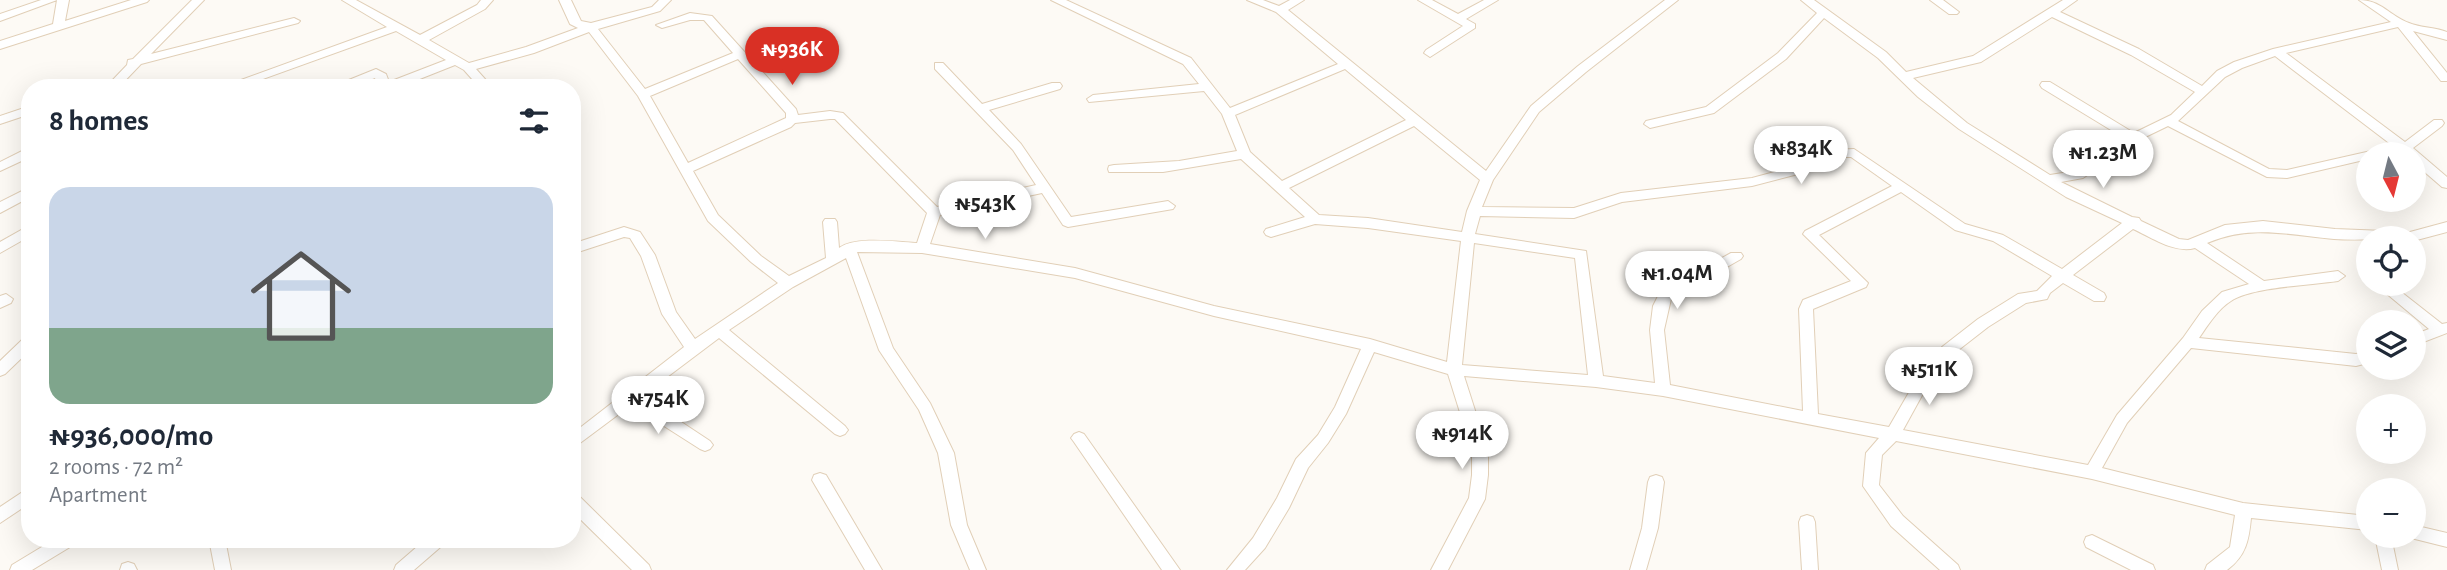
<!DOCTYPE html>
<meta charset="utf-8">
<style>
body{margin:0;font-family:"Alegreya Sans",sans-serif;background:#f2f2f3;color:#1f2937;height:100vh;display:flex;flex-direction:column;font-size:26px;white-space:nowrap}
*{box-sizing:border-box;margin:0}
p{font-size:23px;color:#747a83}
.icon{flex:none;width:38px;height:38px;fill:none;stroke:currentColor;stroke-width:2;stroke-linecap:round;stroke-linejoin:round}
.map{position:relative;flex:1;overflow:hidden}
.sheet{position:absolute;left:21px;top:79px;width:560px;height:469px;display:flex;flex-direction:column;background:#fff;border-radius:28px;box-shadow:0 7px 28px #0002}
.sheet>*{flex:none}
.needle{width:46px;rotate:173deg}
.buttons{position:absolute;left:2356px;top:142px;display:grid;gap:14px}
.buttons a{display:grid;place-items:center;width:70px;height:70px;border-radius:50%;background:#fff;box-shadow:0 7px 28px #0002;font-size:35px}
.price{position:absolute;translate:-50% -60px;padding:0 16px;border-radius:24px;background:#fff;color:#222;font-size:23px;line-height:46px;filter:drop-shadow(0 2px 4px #0008)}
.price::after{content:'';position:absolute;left:50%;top:42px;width:21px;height:16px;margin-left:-10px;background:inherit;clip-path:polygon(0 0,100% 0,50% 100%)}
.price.current{background:#d93025;color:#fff}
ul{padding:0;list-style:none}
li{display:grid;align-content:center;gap:14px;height:371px;padding:0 28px}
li+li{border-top:2px solid #e0e1e3}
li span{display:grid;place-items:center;height:217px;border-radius:21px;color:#555}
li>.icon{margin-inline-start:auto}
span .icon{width:126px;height:126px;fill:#fffc;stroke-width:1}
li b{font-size:30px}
h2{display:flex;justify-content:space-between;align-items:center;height:84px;padding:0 28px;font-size:30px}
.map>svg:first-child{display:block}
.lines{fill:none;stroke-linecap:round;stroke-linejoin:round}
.minor-casing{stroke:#e1cfb7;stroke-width:2}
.minor{fill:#fff;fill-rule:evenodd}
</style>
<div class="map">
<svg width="2447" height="570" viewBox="0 0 2447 570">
<rect width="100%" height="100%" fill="#fdfaf5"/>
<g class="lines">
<!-- minor casing -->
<g class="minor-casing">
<path id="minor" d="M41,0H69L65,21L131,0H149L147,2L0,49V41L53,24L57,0L0,21V14Z
M192,0H204L151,54L294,18L300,21L298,23L141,64L118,88H105L127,65L128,60L133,59Z
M342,0H356L420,35L477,5L481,0H493L485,9L429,40L469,63L526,47L578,28L570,24L559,0H571L581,21L591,23L652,7L659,0H671L660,11L598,29L645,89L733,53L704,20H690L662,28L656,25L690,13L712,16L796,109L798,115L830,111L843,113L937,207L1036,185L1013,150L935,69V63H943L982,104L1052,83H1060L1062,86L1060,89L989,110L1021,144L1071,217L1168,201L1175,206L1173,209L1068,227L1063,225L1042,193L940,215L930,244L1075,268L1214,306L1370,339L1447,362L1461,241L1368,228L1315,224L1271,237L1266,235L1264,232L1266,229L1305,217L1241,159L1163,172H1109L1108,169L1109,166L1114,165L1179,161L1237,151L1222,114L1204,91L1089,102L1087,99L1093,95L1199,84L1183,64L1051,0H1066L1191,58L1230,108L1338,64L1276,12L1247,0H1263L1279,6L1290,0H1304L1288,10L1486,171L1531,106L1578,66L1665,0H1678L1586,72L1539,112L1493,180L1482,207L1574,208L1621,193L1752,178L1789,168L1833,150L1854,149L1965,224L2003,235L2062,269L2122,223L2066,197L1959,129L1918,97L1878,58L1824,18L1786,59L1714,113L1650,128L1644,124L1646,121L1706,107L1778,53L1817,13L1801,0H1814L1886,52L1906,72L1973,56L2063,0H2077L2060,12L2139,49L2202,86L2217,71L2234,62L2273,49L2391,22L2359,0C2381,0 2390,16 2409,23C2420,28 2435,27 2447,32V40L2413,31L2447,73V81H2441L2398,27L2286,53L2405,142L2434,120H2442L2444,123L2442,126L2413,148L2447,177V188L2442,187L2413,162V154H2368V159L2287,178L2267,177L2168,126L2137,141L2083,178L2061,182L2132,217L2139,218L2141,221L2179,239L2188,240L2225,225L2263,221L2335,229L2410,232L2447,222V232L2413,241V238C2385,238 2362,241 2334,239C2289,235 2251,224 2207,243L2264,281L2338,271L2345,276L2338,281C2312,285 2252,287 2231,301C2218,309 2208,325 2199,338L2356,354L2368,351V363L2356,366L2191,348L2127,423L2102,468L2243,503L2368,516V530L2251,518C2249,540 2246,556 2227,570H2205L2207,565L2230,547L2235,515L2092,479L1896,441L1882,455L1879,485L1903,516L1958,565L1960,570H1940L1891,526L1863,486L1866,453L1879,438L1663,396L1596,387L1464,376L1488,451V475L1485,499L1448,570H1431L1469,498L1472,475V451L1448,374L1374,352L1346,414L1328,443L1308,468L1289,508L1265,548L1245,570H1227L1253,538L1277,498L1296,459L1318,435L1335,407L1361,349L1214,316L1075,278L922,253L857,252L893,348L930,403L954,453L967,525L986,570H970L951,525L938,453L919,410L879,350L846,258L793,287L729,330L845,426L848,430L845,434L840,436L835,434L719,338L642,396L710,441L713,445L710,449L705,451L700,449L631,405L572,449V434L684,347L662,314L641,256L630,238L624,237L572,254V244L624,227L640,232L655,255L676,312L695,339L778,283L751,262L708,221L638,96L589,32L534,53L476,69L493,88H480L464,70L455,65L397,88H378L375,78L348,88H329L376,69L386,74L389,82L446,60L396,31L238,88H219L387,27ZM2052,17L2131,55L2195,92L2171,115L2134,133L2050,82H2042L2040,85L2042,88L2124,138L2075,171L2050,175L1967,123L1913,78L1981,62ZM2275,56L2393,146L2287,170L2269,169L2178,121L2225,77L2242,68ZM738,59L786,113V118L688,163L650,96ZM1345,69L1406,120L1282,181L1250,152L1235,115ZM830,119H835L927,213L917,243C897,242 855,236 839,248L837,222L835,219H825L823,222L826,258L789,276L761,256L718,215L693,171L791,127L795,123ZM1414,126L1480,180L1467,211L1462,232L1368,218L1319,215L1289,188ZM1839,157H1851L1892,186L1805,231L1803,234L1851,281L1803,300L1799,309L1803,411L1670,385L1664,330L1671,299L1741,259L1743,256L1741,253H1731L1660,292L1653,306L1650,330L1655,383L1603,376L1586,251L1475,234L1480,216L1574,218L1622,202L1752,186L1798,174ZM1901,192L1955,230L1993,241L2052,276L2037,291L2018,294L1978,319L1942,347L1915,382L1889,427L1818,414L1813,309L1866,287L1868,283L1819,235ZM2133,229C2151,237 2175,254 2195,248L2249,284L2222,292L2202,311L2183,338L2117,415L2088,465L1903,430L1925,390L1952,355L1988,327L2026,303L2047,299L2050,293L2063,283L2094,301H2104L2106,297L2104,293L2073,275ZM1474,243L1575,258L1588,375L1462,365Z
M1418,0H1432L1458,14L1484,0H1498L1466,19L1475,24V28L1430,57L1424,53L1426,50L1463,26Z
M1930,0H1943L1959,12L1957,14H1949Z
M30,106V114L0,124V116Z
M30,147V157L0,171V162Z
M30,187V197L0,213V202Z
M30,225V236L0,253V242Z
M2375,284H2391L2442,324L2447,323V333L2413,346V335L2429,329Z
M6,294L13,299L11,303L0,308V296Z
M30,336V350L5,374L0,376V361L25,337Z
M1079,432L1084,434L1180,570H1162L1074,442L1071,438L1074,434Z
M820,473L826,475L882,570H865L812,480L814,475Z
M1656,475L1662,477L1664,482L1658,528L1646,570H1630L1642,528L1648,482L1650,477Z
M30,487V503L0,523V507Z
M572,493L578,495L649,565L651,570H632L572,511Z
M1807,515L1813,517L1815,522L1818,570H1802L1799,522L1801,517Z
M2413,525L2447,533V547L2407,537L2413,536Z
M2092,535L2153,565L2155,570H2131L2086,547L2084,542L2086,537Z
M2375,536H2391L2398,570H2382Z
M55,539H77L75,544L32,570H10L12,565Z
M209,539H225L231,570H215Z
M426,539H446L444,544L414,570H394L396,565Z
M128,562L134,564L137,570H120L122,564Z"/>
</g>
<!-- minor -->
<use href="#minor" class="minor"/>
</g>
</svg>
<div class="buttons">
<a><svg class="needle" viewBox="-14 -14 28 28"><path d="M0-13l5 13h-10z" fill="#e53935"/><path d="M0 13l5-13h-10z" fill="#747a83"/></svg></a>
<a><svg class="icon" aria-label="locate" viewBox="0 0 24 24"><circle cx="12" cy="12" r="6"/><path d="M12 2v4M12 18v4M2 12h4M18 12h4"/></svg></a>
<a><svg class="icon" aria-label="layers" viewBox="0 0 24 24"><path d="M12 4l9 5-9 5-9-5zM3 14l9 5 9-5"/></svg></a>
<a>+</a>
<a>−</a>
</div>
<b class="price current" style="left:792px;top:87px">₦936K</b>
<b class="price" style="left:1801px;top:186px">₦834K</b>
<b class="price" style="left:2103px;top:190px">₦1.23M</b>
<b class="price" style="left:985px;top:241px">₦543K</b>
<b class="price" style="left:1677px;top:311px">₦1.04M</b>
<b class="price" style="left:1929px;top:407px">₦511K</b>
<b class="price" style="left:658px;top:436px">₦754K</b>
<b class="price" style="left:1462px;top:471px">₦914K</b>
<section class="sheet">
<h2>8 homes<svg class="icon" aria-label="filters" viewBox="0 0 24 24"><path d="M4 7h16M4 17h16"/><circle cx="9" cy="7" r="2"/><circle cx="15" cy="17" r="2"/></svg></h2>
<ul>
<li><span style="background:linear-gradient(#c9d6e8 65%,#7fa58c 0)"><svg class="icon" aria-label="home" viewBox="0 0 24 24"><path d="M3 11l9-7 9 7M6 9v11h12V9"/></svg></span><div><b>₦936,000/mo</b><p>2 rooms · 72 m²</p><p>Apartment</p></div></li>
</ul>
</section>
</div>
